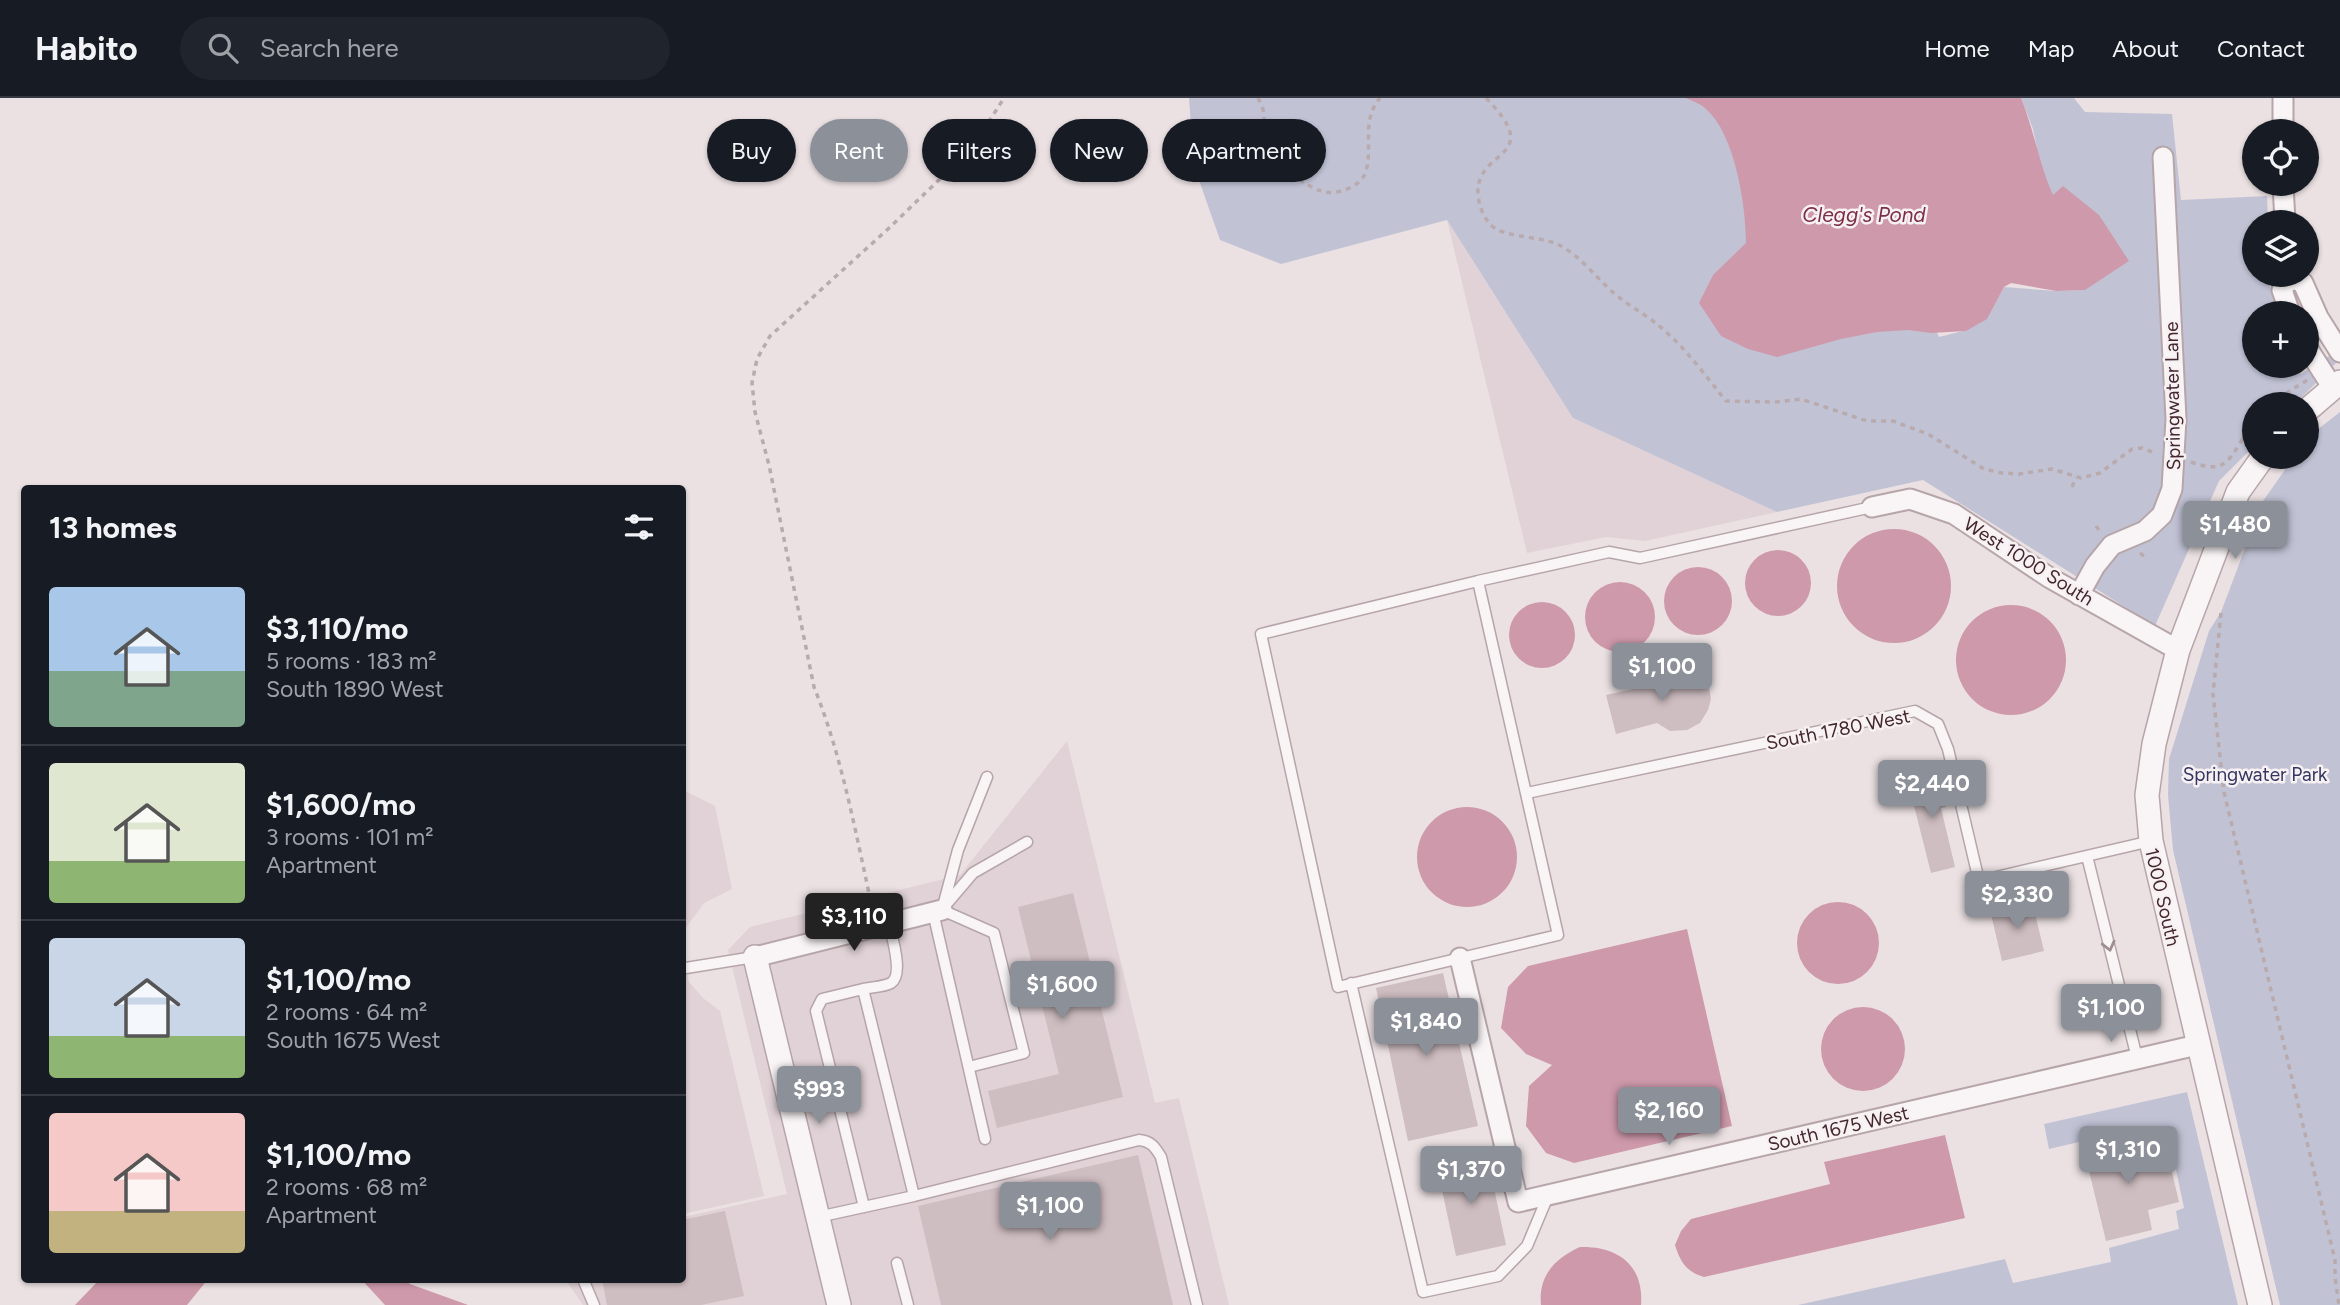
<!DOCTYPE html>
<meta charset="utf-8">
<style>
body{margin:0;font-family:Figtree,sans-serif;background:#20242c;color:#f1f3f6;height:100vh;display:flex;flex-direction:column;font-size:26px;white-space:nowrap}
*{box-sizing:border-box;margin:0}
p{font-size:23px;color:#9ea1a6}
.icon{flex:none;width:38px;height:38px;fill:none;stroke:currentColor;stroke-width:2;stroke-linecap:round;stroke-linejoin:round}
.map{position:relative;flex:1;overflow:hidden}
.side{position:absolute;left:21px;top:387px;width:665px;height:798px;display:flex;flex-direction:column;background:#171b24;border-radius:7px;box-shadow:0 2px 5px #0004}
.side>*{flex:none}
.hud{position:absolute;left:707px;top:21px;width:665px;height:63px;display:flex;gap:14px}
.buttons{position:absolute;left:2242px;top:21px;display:grid;gap:14px}
.buttons a{display:grid;place-items:center;width:77px;height:77px;border-radius:50%;background:#171b24;box-shadow:0 2px 5px #0004;font-size:35px}
.price{position:absolute;translate:-50% -60px;padding:0 16px;border-radius:7px;background:#8c9099;color:#fff;font-size:23px;line-height:46px;filter:drop-shadow(0 2px 4px #0008)}
.price::after{content:'';position:absolute;left:50%;top:42px;width:21px;height:16px;margin-left:-10px;background:inherit;clip-path:polygon(0 0,100% 0,50% 100%)}
.price.selected{background:#222;color:#fff}
ul{padding:0;list-style:none}
li{display:flex;align-items:center;gap:21px;height:175px;padding:0 28px}
li+li{border-top:2px solid #363941}
li span{display:grid;place-items:center;flex:none;width:196px;height:140px;border-radius:7px;color:#555}
li>.icon{margin-inline-start:auto}
span .icon{width:84px;height:84px;fill:#fffc;stroke-width:1}
li b{font-size:30px}
h2{display:flex;justify-content:space-between;align-items:center;height:84px;padding:0 28px;font-size:30px}
.chip{padding:0 24px;border-radius:32px;background:#171b24;box-shadow:0 2px 5px #0004;font-size:24px;line-height:63px}
.chip.selected{background:#8c9099;color:#fff}
header{display:flex;align-items:center;gap:42px;box-sizing:border-box;height:98px;padding:0 35px;background:#171b24;border-bottom:2px solid #363941}
header strong{font-size:33px}
nav{display:flex;gap:38px;margin-inline-start:auto;font-size:24px}
.search{width:490px;height:63px;background:#20242c;display:flex;align-items:center;gap:18px;box-sizing:border-box;padding:0 24px;border-radius:38px;color:#9ea1a6;font-size:26px}
.map>svg:first-child{display:block}
.built{fill:#e0d2d6}
.green{fill:#c1c3d5}
.water{fill:#ce99ab}
.building{fill:#cebdc1}
.lines{fill:none;stroke-linecap:round;stroke-linejoin:round}
.service-casing{stroke:#b6a5a9;stroke-width:13}
.minor-casing{stroke:#b6a5a9;stroke-width:23}
.tertiary-casing{stroke:#b6a5a9;stroke-width:26}
.path{stroke:#b8aaad;stroke-width:3.5;stroke-dasharray:5 5;stroke-linecap:butt}
.service{stroke:#f9f4f5;stroke-width:10}
.minor{stroke:#f9f4f5;stroke-width:19}
.tertiary{stroke:#f9f4f5;stroke-width:23}
.oneway{stroke:#9e8e92}
.labels{text-anchor:middle;stroke-width:5;stroke-linejoin:round;paint-order:stroke}
.street-label{font-size:19px;fill:#44272e;stroke:#f8f1f3}
.park-label{font-size:19px;fill:#333661;stroke:#f8f1f3}
.water-label{font-size:21px;font-style:italic;fill:#7c2e46;stroke:#f8f1f3}
</style>
<header>
<strong>Habito</strong>
<div class="search"><svg class="icon" aria-label="search" viewBox="0 0 24 24"><circle cx="10" cy="10" r="6"/><path d="M15 15l6 6"/></svg>Search here</div>
<nav><a>Home</a><a>Map</a><a>About</a><a>Contact</a></nav>
</header>
<div class="map">
<svg width="2340" height="1207" viewBox="0 0 2340 1207">
<rect width="100%" height="100%" fill="#ebe1e3"/>
<!-- built -->
<path class="built" d="M1447,122L1573,320L1777,414L1645,443L1606,439L1527,455Z
M1067,643L1155,1005L1179,1000L1229,1207H583L565,1181H682L683,1119L787,1096L728,852L750,829L960,777Z
M683,692L715,708L732,791L704,805L685,831L683,852Z
M682,855L689,884L703,900L720,913L764,1098L683,1116Z"/>
<!-- green -->
<path class="green" d="M1189,0H1839L1939,239C1982,229 1983,227 2004,189L2056,193L2085,192L2053,98L2041,71L2033,31L2021,0H2074L2085,14L2172,16L2181,102L2267,98L2268,124H2254V177H2269L2270,189L2279,215H2254V268H2298L2301,276L2340,251V261L2295,306H2254V348L2219,383L2155,528L1923,382L1777,414L1573,320L1447,122L1281,166L1220,142L1194,68Z
M2340,314V1207H2280L2173,752L2168,697L2169,661L2209,533L2221,514L2263,403L2294,359H2306L2308,339Z
M2187,994L2238,1207H1798L2005,1161L2013,1185L2111,1164L2109,1150L2179,1131L2176,1113L2184,1110L2171,1048L2142,1053L2135,1031L2049,1051L2044,1026Z"/>
<!-- water -->
<path class="water" d="M1686,0H2021C2034,32 2039,66 2053,97L2063,88L2099,117L2129,163L2085,192L2056,193L2011,185L2004,189L1987,221L1966,233L1931,235L1908,232L1877,234L1841,241L1777,259L1748,251L1721,238L1699,205L1713,177L1746,145C1746,108 1735,36 1706,11C1701,6 1692,3 1686,0Z
M1837 488a57 57 0 1 1 114 0a57 57 0 1 1-114 0Z
M1745 485a33 33 0 1 1 66 0a33 33 0 1 1-66 0Z
M1664 503a34 34 0 1 1 68 0a34 34 0 1 1-68 0Z
M1585 519a35 35 0 1 1 70 0a35 35 0 1 1-70 0Z
M1509 537a33 33 0 1 1 66 0a33 33 0 1 1-66 0Z
M1956 562a55 55 0 1 1 110 0a55 55 0 1 1-110 0Z
M1417 759a50 50 0 1 1 100 0a50 50 0 1 1-100 0Z
M1797 845a41 41 0 1 1 82 0a41 41 0 1 1-82 0Z
M1687,831L1732,1028L1574,1065L1546,1055L1526,1028L1529,988L1552,967L1526,956L1501,930L1508,889L1528,868Z
M1821 951a42 42 0 1 1 84 0a42 42 0 1 1-84 0Z
M1945,1037L1965,1120L1704,1179C1686,1174 1680,1163 1675,1147L1681,1133L1691,1121L1830,1086L1824,1064Z
M1580,1149C1618,1148 1644,1167 1641,1207H1541C1538,1178 1555,1160 1580,1149Z
M100,1181H208L187,1207H75Z
M361,1181H404L410,1186L468,1207H385Z"/>
<!-- building -->
<path class="building" d="M1684,570L1699,577L1709,589L1711,601L1708,612L1700,625L1687,632L1670,633L1657,625L1616,636L1606,597L1651,587L1658,578L1670,571Z
M1937,672L1946,709L1941,710L1955,769L1931,775L1907,680Z
M1073,795L1123,999L997,1030L988,993L1059,976L1018,809Z
M2032,803L2044,853L2002,863L1990,812Z
M1443,875L1478,1028L1408,1043L1376,890Z
M2129,1037L2135,1061L2167,1053L2179,1104L2148,1112L2152,1132L2106,1143L2083,1048Z
M1138,1057L1173,1207H941L918,1108Z
M1487,1057L1506,1147L1456,1158L1437,1068Z
M725,1113L744,1198L701,1207H607L602,1181H682V1122Z"/>
<g class="lines">
<!-- service casing -->
<g class="service-casing">
<path id="service" d="M1478,483L1558,837L1338,889L1261,536Z
M1478,483L1609,454L1640,460L1872,409
M1527,695L1915,613L1938,626L1948,651L1979,783L2151,743
M2087,758L2137,960
M944,809L973,775L1027,744
M942,812L994,835L1024,955L969,969
M942,812L958,752L987,679
M933,814L985,1041
M686,870L754,859
M1351,885L1423,1194L1498,1178L1527,1148L1548,1098
M863,891C871,889 884,889 891,885C904,877 892,839 889,826
M914,1098L1139,1042C1151,1043 1155,1049 1161,1059L1197,1207
M818,1119L914,1098L863,891L822,901L816,913L864,1109
M897,1165L908,1207
M583,1181L594,1207"/>
</g>
<!-- minor casing -->
<g class="minor-casing">
<path id="minor" d="M2283,33V0
M2283,86L2285,124
M2290,215L2282,192L2290,179L2303,185L2318,219L2340,254
M2306,248L2333,290
M1872,409L1910,401L1954,416L2050,480L2178,552
M2079,497L2095,468L2112,447L2145,433L2162,417L2172,391L2176,321L2163,59
M755,859L942,812
M1460,860L1518,1104L2197,947"/>
</g>
<!-- tertiary casing -->
<g class="tertiary-casing">
<path id="tertiary" d="M2306,313L2340,284
M755,859L839,1207
M2260,1207L2151,743L2147,697L2154,646L2178,552L2238,394L2263,359"/>
</g>
<!-- path -->
<path class="path" d="M1258,0C1261,6 1265,14 1264,20C1264,33 1258,46 1267,57C1276,68 1307,88 1321,93C1336,98 1362,89 1366,73C1373,48 1361,22 1380,0
M1486,0C1547,62 1475,50 1478,96C1479,107 1482,116 1489,125C1502,141 1540,137 1559,147C1581,158 1597,181 1615,196C1629,208 1645,216 1658,227C1685,249 1705,277 1726,303L1776,304L1801,301L1867,323H1893L1928,336L1984,371L2002,375L2019,376L2052,371L2081,380L2100,375L2132,351L2142,350L2155,355
M2269,306L2309,281
M2191,364C2200,367 2214,372 2223,366C2234,360 2247,332 2254,320
M2072,389L2076,379
M2096,428L2101,435
M2140,455L2147,461
M2221,515L2213,596L2224,694L2335,1162V1179L2339,1207
M873,813C856,738 843,661 814,589L769,367L755,314L752,285L757,261L770,238L888,131L972,50L1004,0"/>
<!-- service -->
<use href="#service" class="service"/>
<!-- minor -->
<use href="#minor" class="minor"/>
<!-- tertiary -->
<use href="#tertiary" class="tertiary"/>
</g>
<!-- one-way arrows -->
<defs><path id="oneway-chevron" d="M-2-3.5L2.5 0L-2 3.5" fill="none" stroke-width="1.6" stroke-linecap="round" stroke-linejoin="round" transform="scale(1.75)"/></defs>
<use class="oneway" href="#oneway-chevron" transform="translate(2109 848) rotate(76)"/>
<g class="labels">
<!-- street labels -->
<g class="street-label">
<text transform="translate(2172 298) rotate(-91)" y="7">Springwater Lane</text>
<text transform="translate(2029 463) rotate(32)" y="7">West 1000 South</text>
<text transform="translate(1838 631) rotate(-11)" y="7">South 1780 West</text>
<text transform="translate(2163 799) rotate(77)" y="7">1000 South</text>
<text transform="translate(1838 1030) rotate(-13)" y="7">South 1675 West</text>
</g>
<!-- park labels -->
<g class="park-label">
<text x="2255" y="683">Springwater Park</text>
</g>
<!-- water labels -->
<g class="water-label">
<text x="1864" y="124">Clegg's Pond</text>
</g>
</g>
</svg>
<div class="buttons">
<a><svg class="icon" aria-label="locate" viewBox="0 0 24 24"><circle cx="12" cy="12" r="6"/><path d="M12 2v4M12 18v4M2 12h4M18 12h4"/></svg></a>
<a><svg class="icon" aria-label="layers" viewBox="0 0 24 24"><path d="M12 4l9 5-9 5-9-5zM3 14l9 5 9-5"/></svg></a>
<a>+</a>
<a>−</a>
</div>
<b class="price" style="left:2235px;top:463px">$1,480</b>
<b class="price" style="left:1662px;top:605px">$1,100</b>
<b class="price" style="left:1932px;top:722px">$2,440</b>
<b class="price" style="left:2017px;top:833px">$2,330</b>
<b class="price selected" style="left:854px;top:855px">$3,110</b>
<b class="price" style="left:1062px;top:923px">$1,600</b>
<b class="price" style="left:2111px;top:946px">$1,100</b>
<b class="price" style="left:1426px;top:960px">$1,840</b>
<b class="price" style="left:819px;top:1028px">$993</b>
<b class="price" style="left:1669px;top:1049px">$2,160</b>
<b class="price" style="left:2128px;top:1088px">$1,310</b>
<b class="price" style="left:1471px;top:1108px">$1,370</b>
<b class="price" style="left:1050px;top:1144px">$1,100</b>
<div class="hud">
<a class="chip">Buy</a>
<a class="chip selected">Rent</a>
<a class="chip">Filters</a>
<a class="chip">New</a>
<a class="chip">Apartment</a>
</div>
<section class="side">
<h2>13 homes<svg class="icon" aria-label="filters" viewBox="0 0 24 24"><path d="M4 7h16M4 17h16"/><circle cx="9" cy="7" r="2"/><circle cx="15" cy="17" r="2"/></svg></h2>
<ul>
<li><span style="background:linear-gradient(#a9c7e8 60%,#7fa58c 0)"><svg class="icon" aria-label="home" viewBox="0 0 24 24"><path d="M3 11l9-7 9 7M6 9v11h12V9"/></svg></span><div><b>$3,110/mo</b><p>5 rooms · 183 m²</p><p>South 1890 West</p></div></li>
<li><span style="background:linear-gradient(#dfe7d0 70%,#8fb573 0)"><svg class="icon" aria-label="home" viewBox="0 0 24 24"><path d="M3 11l9-7 9 7M6 9v11h12V9"/></svg></span><div><b>$1,600/mo</b><p>3 rooms · 101 m²</p><p>Apartment</p></div></li>
<li><span style="background:linear-gradient(#c9d6e8 70%,#8fb573 0)"><svg class="icon" aria-label="home" viewBox="0 0 24 24"><path d="M3 11l9-7 9 7M6 9v11h12V9"/></svg></span><div><b>$1,100/mo</b><p>2 rooms · 64 m²</p><p>South 1675 West</p></div></li>
<li><span style="background:linear-gradient(#f6c9c9 70%,#c2b280 0)"><svg class="icon" aria-label="home" viewBox="0 0 24 24"><path d="M3 11l9-7 9 7M6 9v11h12V9"/></svg></span><div><b>$1,100/mo</b><p>2 rooms · 68 m²</p><p>Apartment</p></div></li>
</ul>
</section>
</div>
